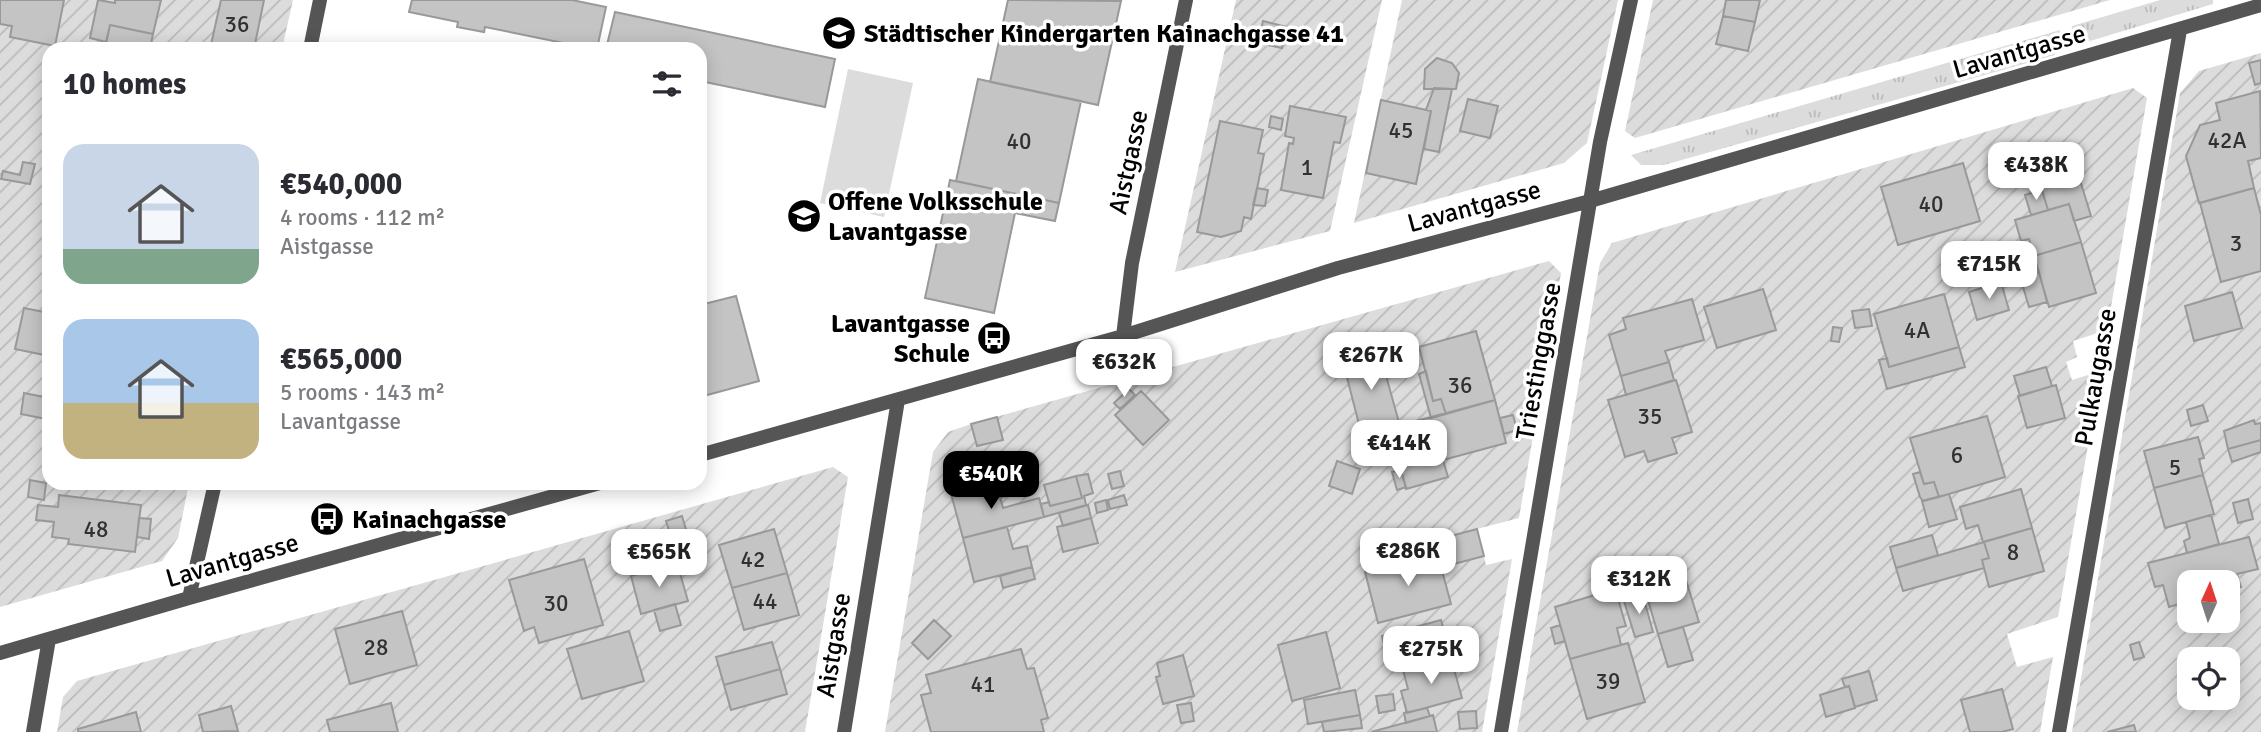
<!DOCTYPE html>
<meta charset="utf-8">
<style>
body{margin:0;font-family:Signika,sans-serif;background:#f7f7f7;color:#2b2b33;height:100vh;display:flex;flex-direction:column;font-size:26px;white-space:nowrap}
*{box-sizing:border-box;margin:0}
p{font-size:23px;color:#7c7c81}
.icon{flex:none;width:38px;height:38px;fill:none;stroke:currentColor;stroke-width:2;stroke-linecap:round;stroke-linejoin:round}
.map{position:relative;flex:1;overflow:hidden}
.details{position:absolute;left:42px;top:42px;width:665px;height:448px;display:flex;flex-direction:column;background:#fff;border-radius:21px;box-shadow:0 4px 18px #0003}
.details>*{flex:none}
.needle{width:46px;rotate:3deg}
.fabs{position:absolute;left:2177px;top:570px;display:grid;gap:14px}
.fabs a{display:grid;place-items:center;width:63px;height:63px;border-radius:14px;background:#fff;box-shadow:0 4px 18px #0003;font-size:35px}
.price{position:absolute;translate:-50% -60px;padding:0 16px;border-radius:14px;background:#fff;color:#222;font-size:23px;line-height:46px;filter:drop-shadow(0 2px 4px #0008)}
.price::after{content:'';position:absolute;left:50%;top:42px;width:21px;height:16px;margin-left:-10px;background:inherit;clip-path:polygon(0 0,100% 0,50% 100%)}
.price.selected{background:#000;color:#fff}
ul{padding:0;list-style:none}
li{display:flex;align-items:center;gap:21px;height:175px;padding:0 21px}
li span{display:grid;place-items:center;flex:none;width:196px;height:140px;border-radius:21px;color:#555}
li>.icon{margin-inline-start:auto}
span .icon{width:84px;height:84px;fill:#fffc;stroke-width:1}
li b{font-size:30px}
h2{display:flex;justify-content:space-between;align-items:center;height:84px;padding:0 21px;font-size:30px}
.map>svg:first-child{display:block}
.grass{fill:url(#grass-tufts)}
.park{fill:#dcdcdc}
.garden{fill:url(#garden-furrows);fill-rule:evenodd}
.building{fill:#c4c4c4;stroke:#999;stroke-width:2}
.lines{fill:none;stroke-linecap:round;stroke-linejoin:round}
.street{stroke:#555;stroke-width:14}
.labels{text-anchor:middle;stroke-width:7;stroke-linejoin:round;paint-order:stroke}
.number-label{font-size:23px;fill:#313131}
.poi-label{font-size:26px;font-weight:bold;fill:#000;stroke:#fff;text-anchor:start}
.street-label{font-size:26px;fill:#000;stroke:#fff}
</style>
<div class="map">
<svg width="2261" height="732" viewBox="0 0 2261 732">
<defs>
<pattern id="grass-tufts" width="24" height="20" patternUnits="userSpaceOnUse" patternTransform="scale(1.75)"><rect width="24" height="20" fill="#dcdcdc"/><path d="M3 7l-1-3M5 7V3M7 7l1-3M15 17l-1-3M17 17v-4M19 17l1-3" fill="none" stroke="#bbb"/></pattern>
<pattern id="garden-furrows" width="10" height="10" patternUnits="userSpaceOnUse" patternTransform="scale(1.75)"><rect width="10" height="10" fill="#dcdcdc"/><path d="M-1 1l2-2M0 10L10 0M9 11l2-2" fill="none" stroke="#bbb"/></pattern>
</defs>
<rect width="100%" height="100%" fill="#fff"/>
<!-- grass -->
<path class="grass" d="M2160,0H2213V4L2070,47L2072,26Z
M2060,30L2055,55L1664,165H1641L1631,155Z"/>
<!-- park -->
<path class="park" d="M848,69L913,83L884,217L820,203Z"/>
<!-- garden -->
<path class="garden" d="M0,0H293L282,49H49V483H189L178,538L162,561L0,607Z
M1236,0H1382L1330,231L1175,272Z
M1402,0H1618L1587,143L1564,163L1354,223Z
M1653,0H2110L1635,138L1625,131Z
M2261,53V732H2072L2180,93L2199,71ZM2189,583H2228V621H2189ZM2189,660H2228V698H2189Z
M2133,88L2147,98L2107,330L2073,341L2077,357L2066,362L2072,380L2101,371L2058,617L2007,634L2017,667L2053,657L2040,732H1517L1600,263L1612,243Z
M1549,261L1561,273L1519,518L1477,529L1486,565L1512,559L1482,732H885L933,452L948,432L971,424Z
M833,467L848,477L805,732H57L63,697L77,681Z"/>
<!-- building -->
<path class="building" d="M0,0H64L55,46L10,37L12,26L0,24Z
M98,0L115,3V0H161L153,34L110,25L106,42L90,38Z
M221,0H264L254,49H210Z
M412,0H572L606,7L597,49H582L583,47L485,27L484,32L457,27L458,22L409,12Z
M1008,0L1121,1L1098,105L990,82Z
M1726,0H1760L1755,22L1723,16Z
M615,12L835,59L825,107L700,81V49H606Z
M1723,16L1755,22L1748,51L1716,44Z
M1263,21L1287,27L1282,48L1258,43Z
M110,25L153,34L150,49H105Z
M1437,58L1452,63L1459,73L1456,89H1424L1425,69Z
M2261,60V83L2255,85L2249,63Z
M978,79L1081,101L1059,203L956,181Z
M1434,88L1452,89L1439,152L1424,149L1431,111L1426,110Z
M2260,91L2261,158L2248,161L2254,188L2199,203L2186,156L2200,125L2220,120L2216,103Z
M1468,99L1498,106L1490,138L1460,131Z
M1381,100L1431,111L1416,184L1366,173Z
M1290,106L1346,117L1340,143L1334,142L1323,198L1281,190L1289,143L1293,144L1294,138L1285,136Z
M1271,116L1283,119L1281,130L1269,127Z
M1220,121L1263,130L1258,153L1264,154L1251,219L1244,217L1241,231L1221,237L1197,232Z
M23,162L35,164L30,184L1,179L3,171L20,175Z
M1963,163L1980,221L1898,245L1881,187Z
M2076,167L2091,216L2074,221L2069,204L2048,210L2038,178Z
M950,180L1059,203L1055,221L1015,213L994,313L925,298Z
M1257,188L1268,190L1265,206L1253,205Z
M2254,188L2261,215V271L2221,282L2200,203Z
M2042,190L2048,210L2031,215L2025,195Z
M2069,204L2081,242L2034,256L2029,239L2021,241L2015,220Z
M2081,242L2096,293L2049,307L2034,256Z
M1993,261L1995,268L1981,271L1979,266Z
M1997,267L2001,282L1984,287L1981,279L1975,280L1973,274Z
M2039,272L2047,302L2029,307L2020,277Z
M2001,282L2009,310L1977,320L1969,292Z
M1763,289L1776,330L1717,348L1704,307Z
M2232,292L2242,328L2194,341L2185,306Z
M1944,294L1959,347L1889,367L1874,314Z
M736,296L759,381L700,397V305Z
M1692,299L1704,340L1665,351L1669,362L1621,376L1609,335L1626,329L1623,318Z
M24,308L49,313V356L15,349Z
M1869,309L1872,326L1855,328L1852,311Z
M1833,327L1842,328L1839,342L1831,341Z
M1476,331L1495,400L1446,414L1441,399L1433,401L1419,347Z
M1378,347L1400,426L1362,436L1342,358Z
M1959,347L1965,367L1887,389L1879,360L1887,358L1889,367Z
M1669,362L1674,380L1626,395L1621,376Z
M2046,367L2052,386L2020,396L2014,376Z
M1426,371L1433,401L1441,399L1446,414L1431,418L1419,374Z
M1676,380L1692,432L1672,438L1677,453L1648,462L1644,451L1625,457L1608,400Z
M2056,385L2065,418L2027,428L2018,396Z
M1129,389L1135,395L1120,409L1114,403Z
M1141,391L1169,420L1143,445L1115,415Z
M24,393L49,398L46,419L21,414Z
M1495,400L1506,443L1443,460L1448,477L1406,489L1390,428Z
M2203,405L2208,421L2191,426L2187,410Z
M1513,415L1517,430L1504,434L1500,418Z
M1987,416L2005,477L1939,497L1934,482L1924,484L1910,438Z
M997,417L1003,440L977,446L971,424Z
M2254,420L2255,424L2261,423V440L2228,449L2224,431Z
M2198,437L2204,458L2199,459L2203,475L2154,488L2144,451Z
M2261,440V452L2232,462L2228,449Z
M1337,461L1360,469L1352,494L1329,486Z
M1401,470L1406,487L1397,490L1392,472Z
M1120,471L1124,486L1112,489L1108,474Z
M1920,472L1924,484L1934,482L1939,497L1923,501L1920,497L1913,474Z
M1088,474L1093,493L1084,496L1086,505L1044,517L1041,504L1049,502L1050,506L1082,498L1076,476Z
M2203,475L2214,514L2165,528L2154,488Z
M1076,476L1082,498L1050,506L1044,485Z
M1006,479L1010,495L1000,498L996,482Z
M30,480L46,483L44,500L28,497Z
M996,482L1003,508L1039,498L1044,517L963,538L951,494Z
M2021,489L2032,528L1983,542L1978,525L1966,529L1960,507Z
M1949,494L1957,519L1929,527L1922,501Z
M59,495L141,505L135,552L68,544L69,539L52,537L54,522L36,520L38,505L58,507Z
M1124,495L1127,505L1110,509L1108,500Z
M2248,499L2253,519L2238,523L2233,503Z
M1106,500L1108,510L1097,513L1095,503Z
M1088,505L1091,518L1063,526L1059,513Z
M2211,515L2219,544L2187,553L2184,541L2190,538L2186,522Z
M682,516L687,533L671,537L666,521Z
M139,518L151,519L149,539L137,537Z
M1091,518L1098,543L1063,552L1057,527Z
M1007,527L1013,549L1027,546L1032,567L974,582L963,538Z
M2032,528L2044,571L1989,587L1982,560L1989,558L1984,542Z
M774,529L787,573L732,588L719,545Z
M1477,529L1484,556L1450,565L1448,556L1439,558L1437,552L1417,558L1413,546Z
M1932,535L1938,555L1896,568L1890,547Z
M2249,537L2258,569L2237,574L2241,587L2228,591V583H2189V601L2169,607L2163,585L2155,587L2148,563Z
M1984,542L1989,558L1982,560L1984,568L1903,591L1896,568Z
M1437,552L1451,604L1378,623L1365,572Z
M584,559L603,625L539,643L534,627L524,631L509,580Z
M1680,561L1699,622L1658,634L1640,573Z
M677,563L688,601L641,614L631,576Z
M1032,567L1035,579L1003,588L1000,576Z
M787,573L799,615L744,630L732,588Z
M1615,589L1626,626L1617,628L1621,645L1570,659L1555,607Z
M1643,596L1653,632L1635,637L1624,601Z
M675,604L681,625L660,631L654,610Z
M402,611L417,665L350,684L335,629Z
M934,620L951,636L928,659L912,643Z
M1441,620L1451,658L1403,670L1398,652L1387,656L1382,636Z
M1560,625L1565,641L1555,644L1551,628Z
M1683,627L1693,660L1668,667L1658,634Z
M629,631L644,681L582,699L567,649Z
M1326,632L1340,688L1292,701L1278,645Z
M772,642L780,669L724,685L716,657Z
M2139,642L2144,657L2134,660L2130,645Z
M1628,643L1645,702L1587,719L1570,659Z
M1021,649L1027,669L1034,668L1035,672L1048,718L1041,720L1044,732H931L921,695L931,693L926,675Z
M1183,655L1194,696L1163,704L1156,677L1160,676L1157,663Z
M1451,658L1462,698L1407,713L1401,691L1408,689L1403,670Z
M780,669L787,694L731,710L724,685Z
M1869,671L1877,700L1855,707L1849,686L1845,687L1842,679Z
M1849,686L1855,708L1826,717L1820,695Z
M2002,689L2013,729L2002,732H1970L1961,700Z
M1355,690L1360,715L1308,724L1304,700Z
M1393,694L1395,710L1379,713L1376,696Z
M391,703L398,732H330L327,720Z
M1191,703L1194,721L1181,723L1177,705Z
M231,706L238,731L203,732L199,715Z
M1427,708L1430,716L1406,723L1404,713Z
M1476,711L1477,728L1460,729L1458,712Z
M136,712L141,732H78V729Z
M1360,715L1362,728L1324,732L1322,722Z
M1433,715L1437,732H1371L1430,716Z
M2134,725L2136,732H2107Z"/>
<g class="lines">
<!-- street -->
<path class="street" d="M310,49L320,0
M1123,336L1132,263L1186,0
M700,455L1123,336L1338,268L1590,201L2261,5
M189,598L215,483
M0,653L189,598L600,483
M33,732L49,639
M844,732L898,400
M1501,732L1600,142L1631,0
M2059,732L2180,30"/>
</g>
<!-- icons -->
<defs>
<g id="school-disc" transform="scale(1.75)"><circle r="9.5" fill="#000" stroke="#fff"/><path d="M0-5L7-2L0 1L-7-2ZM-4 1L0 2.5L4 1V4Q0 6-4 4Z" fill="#fff"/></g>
<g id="bus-disc" transform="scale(1.75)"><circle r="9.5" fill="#000" stroke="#fff"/><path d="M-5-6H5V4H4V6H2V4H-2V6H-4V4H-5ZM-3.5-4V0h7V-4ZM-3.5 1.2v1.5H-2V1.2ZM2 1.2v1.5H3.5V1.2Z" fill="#fff"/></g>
</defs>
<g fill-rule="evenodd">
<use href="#school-disc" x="839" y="33"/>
<use href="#school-disc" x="804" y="216"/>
<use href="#bus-disc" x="994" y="338"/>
<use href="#bus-disc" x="327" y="519"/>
</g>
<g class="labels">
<!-- number labels -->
<g class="number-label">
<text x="237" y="32">36</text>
<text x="1401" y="138">45</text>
<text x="2227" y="148">42A</text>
<text x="1019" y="149">40</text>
<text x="1307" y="175">1</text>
<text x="1931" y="212">40</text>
<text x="2236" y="251">3</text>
<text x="1917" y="338">4A</text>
<text x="1460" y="393">36</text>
<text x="1650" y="424">35</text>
<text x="1957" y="463">6</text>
<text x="2175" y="475">5</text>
<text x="96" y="537">48</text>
<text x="2013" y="560">8</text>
<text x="753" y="567">42</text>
<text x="765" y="609">44</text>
<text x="556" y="611">30</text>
<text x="376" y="655">28</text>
<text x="1608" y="689">39</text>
<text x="983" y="692">41</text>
</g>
<!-- poi labels -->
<g class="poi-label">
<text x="864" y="42">Städtischer Kindergarten Kainachgasse 41</text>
<text x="828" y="210">Offene Volksschule<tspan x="828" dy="30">Lavantgasse</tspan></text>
<text x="970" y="332" text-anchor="end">Lavantgasse<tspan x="970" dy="30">Schule</tspan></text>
<text x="352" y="528">Kainachgasse</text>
</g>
<!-- street labels -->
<g class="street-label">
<text transform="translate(2019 51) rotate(-16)" y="9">Lavantgasse</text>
<text transform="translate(1128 162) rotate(-78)" y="9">Aistgasse</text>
<text transform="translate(1474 206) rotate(-15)" y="9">Lavantgasse</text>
<text transform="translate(1538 361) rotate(-80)" y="9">Triestinggasse</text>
<text transform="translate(2095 377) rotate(-80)" y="9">Pulkaugasse</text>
<text transform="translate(232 560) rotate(-16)" y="9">Lavantgasse</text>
<text transform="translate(833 645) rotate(-81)" y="9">Aistgasse</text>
</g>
</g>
</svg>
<div class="fabs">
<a><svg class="needle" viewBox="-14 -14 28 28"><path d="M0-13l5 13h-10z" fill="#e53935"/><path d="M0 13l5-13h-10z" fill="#7c7c81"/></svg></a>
<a><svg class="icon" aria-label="locate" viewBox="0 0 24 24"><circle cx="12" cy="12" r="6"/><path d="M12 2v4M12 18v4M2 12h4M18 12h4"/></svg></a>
</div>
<b class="price" style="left:2036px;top:202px">€438K</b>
<b class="price" style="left:1989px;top:301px">€715K</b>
<b class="price" style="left:1371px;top:392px">€267K</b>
<b class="price" style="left:1124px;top:399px">€632K</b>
<b class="price" style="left:1399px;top:480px">€414K</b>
<b class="price selected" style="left:991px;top:511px">€540K</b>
<b class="price" style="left:1408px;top:588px">€286K</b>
<b class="price" style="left:659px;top:589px">€565K</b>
<b class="price" style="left:1639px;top:616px">€312K</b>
<b class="price" style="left:1431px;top:686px">€275K</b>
<section class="details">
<h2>10 homes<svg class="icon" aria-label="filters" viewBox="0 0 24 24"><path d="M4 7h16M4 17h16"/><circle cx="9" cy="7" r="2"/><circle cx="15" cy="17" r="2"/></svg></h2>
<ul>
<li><span style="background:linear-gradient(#c9d6e8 75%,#7fa58c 0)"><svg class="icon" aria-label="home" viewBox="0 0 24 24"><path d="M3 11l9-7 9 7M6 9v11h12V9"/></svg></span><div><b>€540,000</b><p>4 rooms · 112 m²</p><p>Aistgasse</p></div></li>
<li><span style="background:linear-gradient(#a9c7e8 60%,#c2b280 0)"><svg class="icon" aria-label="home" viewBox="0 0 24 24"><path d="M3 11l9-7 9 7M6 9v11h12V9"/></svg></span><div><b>€565,000</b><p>5 rooms · 143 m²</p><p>Lavantgasse</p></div></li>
</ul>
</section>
</div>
